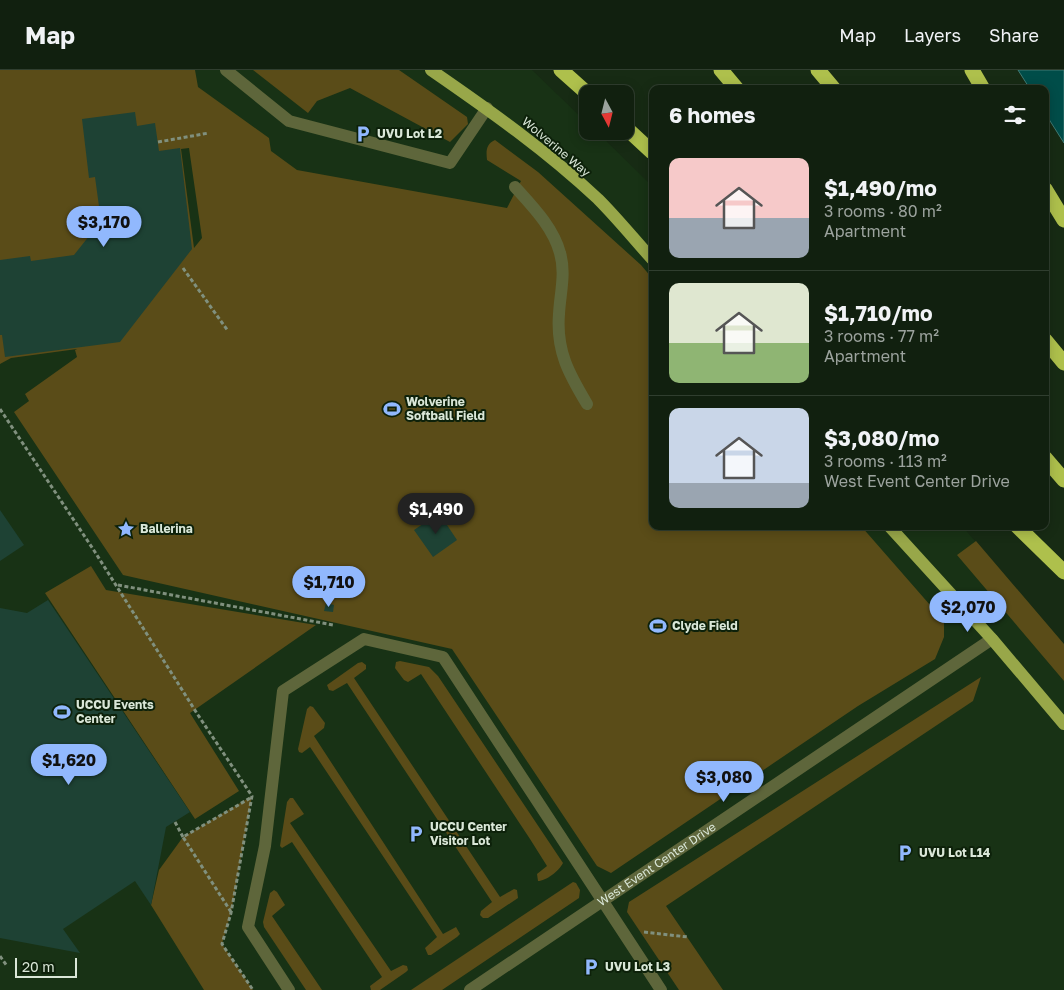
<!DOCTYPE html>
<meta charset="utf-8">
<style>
body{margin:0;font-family:"Golos Text",sans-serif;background:#1a2818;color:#f1f3f6;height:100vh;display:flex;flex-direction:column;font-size:19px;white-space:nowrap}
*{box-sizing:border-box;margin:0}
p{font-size:16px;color:#9ca39e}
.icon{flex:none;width:28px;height:28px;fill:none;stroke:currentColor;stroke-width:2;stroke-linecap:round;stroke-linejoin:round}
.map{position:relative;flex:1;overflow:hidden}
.panel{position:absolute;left:649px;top:15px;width:400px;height:445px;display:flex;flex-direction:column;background:#11200f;border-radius:10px;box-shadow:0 2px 12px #0003,0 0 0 1px #303e2f}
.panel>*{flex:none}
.needle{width:32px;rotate:173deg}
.fabs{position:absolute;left:579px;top:15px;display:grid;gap:10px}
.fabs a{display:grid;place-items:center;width:55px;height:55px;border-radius:10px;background:#11200f;box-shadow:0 2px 12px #0003,0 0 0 1px #303e2f;font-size:25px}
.scale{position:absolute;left:15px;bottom:12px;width:62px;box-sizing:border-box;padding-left:5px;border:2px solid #dae7d8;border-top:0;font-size:14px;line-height:18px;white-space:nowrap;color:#dae7d8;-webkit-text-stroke:4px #0d210a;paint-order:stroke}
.price{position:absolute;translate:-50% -42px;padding:0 11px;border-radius:18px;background:#91b8fd;color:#111;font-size:16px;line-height:32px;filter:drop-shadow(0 1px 2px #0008)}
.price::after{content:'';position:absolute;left:50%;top:30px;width:15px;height:11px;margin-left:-8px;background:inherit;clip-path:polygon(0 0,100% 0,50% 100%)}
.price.selected{background:#222;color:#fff}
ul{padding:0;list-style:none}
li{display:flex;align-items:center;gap:15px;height:125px;padding:0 20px}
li+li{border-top:1px solid #303e2f}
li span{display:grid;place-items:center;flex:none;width:140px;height:100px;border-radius:10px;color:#555}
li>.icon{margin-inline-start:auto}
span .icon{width:60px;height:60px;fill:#fffc;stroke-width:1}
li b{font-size:21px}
h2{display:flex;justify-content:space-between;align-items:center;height:60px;padding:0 20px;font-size:21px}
header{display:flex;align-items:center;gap:30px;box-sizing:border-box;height:70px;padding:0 25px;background:#11200f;border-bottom:1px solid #303e2f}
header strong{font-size:24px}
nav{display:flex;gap:28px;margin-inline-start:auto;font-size:18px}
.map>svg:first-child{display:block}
.built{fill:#183215}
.green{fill:#5a4c18;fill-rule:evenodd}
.water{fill:#004d49;stroke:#417b74}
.building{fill:#1e4234}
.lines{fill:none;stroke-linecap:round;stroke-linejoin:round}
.path{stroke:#80907e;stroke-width:3;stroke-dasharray:4 2.5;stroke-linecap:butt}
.minor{stroke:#5e663b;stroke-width:12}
.major{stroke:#98a749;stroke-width:12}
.highway{stroke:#aec04c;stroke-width:15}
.labels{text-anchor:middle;stroke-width:4;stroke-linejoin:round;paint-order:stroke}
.poi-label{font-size:12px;font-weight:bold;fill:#dae7d8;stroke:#0d210a;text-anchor:start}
.street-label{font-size:12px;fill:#dae7d8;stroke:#0d210a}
</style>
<header>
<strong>Map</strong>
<nav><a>Map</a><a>Layers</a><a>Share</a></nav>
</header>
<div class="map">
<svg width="1064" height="920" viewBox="0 0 1064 920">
<rect width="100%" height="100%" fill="#172b14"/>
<!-- built -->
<path class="built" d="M0,0H532L587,53L588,61H596L652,116V456H962L1064,574V920H0Z"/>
<!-- green -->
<path class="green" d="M0,0H195L198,17L269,68L271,81L297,100L507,138L521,111L487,90C486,81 486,74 495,70L538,102L641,195L652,208V456H861L944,551V567L935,589L858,636L611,803L597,796L452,579L123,505L14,342L29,331L25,324L77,287L75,280L77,279L11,288L0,294ZM189,78L202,168L194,178L181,79Z
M253,0H399L467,47L468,54L450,72L350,18L317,31L308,43Z
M976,471L1064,574V611L957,485Z
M91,496L106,520L316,555L190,643L239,721L195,749L45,523Z
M400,591L429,597L438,606L563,793C559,801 546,811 538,811L537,804L547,796L530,769L421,604L408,612L404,610L395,598L396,592Z
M362,592L366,595V599L354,608L500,827L514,819L517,820L518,828L488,848H483L480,845L481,841L492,832L347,613L333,621L329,620L327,615L358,593Z
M981,607L973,631L666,836L723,920H679L627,842L629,832Z
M310,636L313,637L325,653L324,658L314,666L443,864L456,857L460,864L457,867L431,885H428L425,878L437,867L310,677L302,683L299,682L298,679L307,639Z
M252,726L231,843L222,874L253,920H204L151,835L159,800L183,767Z
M290,728H293L304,744L290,753L391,901L403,895L407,896L408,900L406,902L380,920H371L370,916L382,907L292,772L282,778L280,776L287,732Z
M573,812L576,813L580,820L579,828L442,920H411Z
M274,820L277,822L285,835L272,846L322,920H306L264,857L263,852L270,823Z"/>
<!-- water -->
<path class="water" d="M1018,0H1064V73L1045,43V19H1030Z"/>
<!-- building -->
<path class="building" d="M135,42L137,56L155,53L159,81L180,78L192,179L120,272L5,287L2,265H0V190L30,186L31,191L74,185L101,151L95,107L89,108L82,49Z
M0,440L24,475L0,491Z
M439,443L457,470L433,487L414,460Z
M48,530L190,742L166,757L151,835L135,811L63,859L80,883L0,868V538L27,543Z
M326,533L334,535L333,542L324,541Z"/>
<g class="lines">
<!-- path -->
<path class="path" d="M158,72L209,63
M183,198L228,261
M0,339L95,482L198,645L252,726L231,843L222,874L253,920
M118,515L333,555
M175,752L183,767
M231,842L183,767L252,727
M644,862L688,867
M0,886L7,896"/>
<!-- minor -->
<g class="minor">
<path d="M226,0L289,51L450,93L487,38"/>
<path d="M515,117C532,136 553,157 560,183C566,203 560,224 559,244C556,281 569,304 587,334"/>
<path d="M289,920L248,857L265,776L283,621L364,569L443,587L661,920"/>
<path id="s1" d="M470,920L992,569"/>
</g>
<!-- major -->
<path class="major" d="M431,0C489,40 547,81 598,129C617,148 634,169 652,189
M889,456L992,569L1064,654"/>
<!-- highway -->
<path class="highway" d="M561,0L588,24
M721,0L737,19
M818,0L834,19
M972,0L983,19
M625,57L652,82
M1045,119L1064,150
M1045,270L1064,293
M1045,388L1064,410
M1017,456L1064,502"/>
</g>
<!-- icons -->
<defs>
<g id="parking-bare" transform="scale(1.35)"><path d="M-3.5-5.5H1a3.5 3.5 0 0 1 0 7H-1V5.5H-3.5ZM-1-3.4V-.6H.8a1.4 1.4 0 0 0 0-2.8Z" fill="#91b8fd" stroke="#0d210a" stroke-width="2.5" paint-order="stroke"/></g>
<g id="stadium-bare" transform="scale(1.35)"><path d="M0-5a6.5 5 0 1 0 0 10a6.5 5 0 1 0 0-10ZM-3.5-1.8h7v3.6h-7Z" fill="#91b8fd" stroke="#0d210a" stroke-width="2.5" paint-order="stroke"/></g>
<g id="sight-bare" transform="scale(1.35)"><path d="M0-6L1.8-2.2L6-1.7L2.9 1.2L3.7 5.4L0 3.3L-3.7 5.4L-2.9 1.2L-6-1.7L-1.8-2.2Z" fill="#91b8fd" stroke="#0d210a" stroke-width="2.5" paint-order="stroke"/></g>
</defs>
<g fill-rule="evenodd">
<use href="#parking-bare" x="363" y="64"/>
<use href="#stadium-bare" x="392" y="339"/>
<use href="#sight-bare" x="126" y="459"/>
<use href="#stadium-bare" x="658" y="556"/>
<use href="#stadium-bare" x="62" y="642"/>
<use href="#parking-bare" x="416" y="764"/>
<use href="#parking-bare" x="905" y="783"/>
<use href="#parking-bare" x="591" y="897"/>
</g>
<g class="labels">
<!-- poi labels -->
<g class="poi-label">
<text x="377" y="68">UVU Lot L2</text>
<text x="406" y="336">Wolverine<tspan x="406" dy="14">Softball Field</tspan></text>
<text x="140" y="463">Ballerina</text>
<text x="672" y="560">Clyde Field</text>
<text x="76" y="639">UCCU Events<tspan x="76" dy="14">Center</tspan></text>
<text x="430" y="761">UCCU Center<tspan x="430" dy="14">Visitor Lot</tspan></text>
<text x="919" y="787">UVU Lot L14</text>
<text x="605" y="901">UVU Lot L3</text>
</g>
<!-- street labels -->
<g class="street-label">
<text transform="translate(556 77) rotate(40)" y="4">Wolverine Way</text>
<text dy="4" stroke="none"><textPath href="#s1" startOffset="225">West Event Center Drive</textPath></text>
</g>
</g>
</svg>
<div class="fabs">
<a><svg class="needle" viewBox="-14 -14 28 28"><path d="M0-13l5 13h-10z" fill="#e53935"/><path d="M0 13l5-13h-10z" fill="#9ca39e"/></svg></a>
</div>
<div class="scale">20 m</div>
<b class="price" style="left:104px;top:178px">$3,170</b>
<b class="price selected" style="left:436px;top:465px">$1,490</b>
<b class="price" style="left:329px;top:538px">$1,710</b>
<b class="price" style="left:968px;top:563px">$2,070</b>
<b class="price" style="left:69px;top:716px">$1,620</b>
<b class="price" style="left:724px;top:733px">$3,080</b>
<section class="panel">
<h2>6 homes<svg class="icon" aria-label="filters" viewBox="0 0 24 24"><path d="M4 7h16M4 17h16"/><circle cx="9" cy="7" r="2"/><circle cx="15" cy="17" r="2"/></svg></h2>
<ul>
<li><span style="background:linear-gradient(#f6c9c9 60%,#9aa5b1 0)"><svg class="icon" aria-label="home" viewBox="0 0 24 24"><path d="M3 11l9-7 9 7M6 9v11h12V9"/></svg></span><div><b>$1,490/mo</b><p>3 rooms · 80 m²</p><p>Apartment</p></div></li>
<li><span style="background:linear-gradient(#dfe7d0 60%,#8fb573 0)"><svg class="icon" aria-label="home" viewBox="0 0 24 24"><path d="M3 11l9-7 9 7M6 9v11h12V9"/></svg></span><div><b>$1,710/mo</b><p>3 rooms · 77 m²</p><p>Apartment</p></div></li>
<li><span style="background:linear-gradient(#c9d6e8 75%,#9aa5b1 0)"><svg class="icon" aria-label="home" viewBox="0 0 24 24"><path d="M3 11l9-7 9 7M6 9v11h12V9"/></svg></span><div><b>$3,080/mo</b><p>3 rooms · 113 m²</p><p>West Event Center Drive</p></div></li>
</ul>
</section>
</div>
